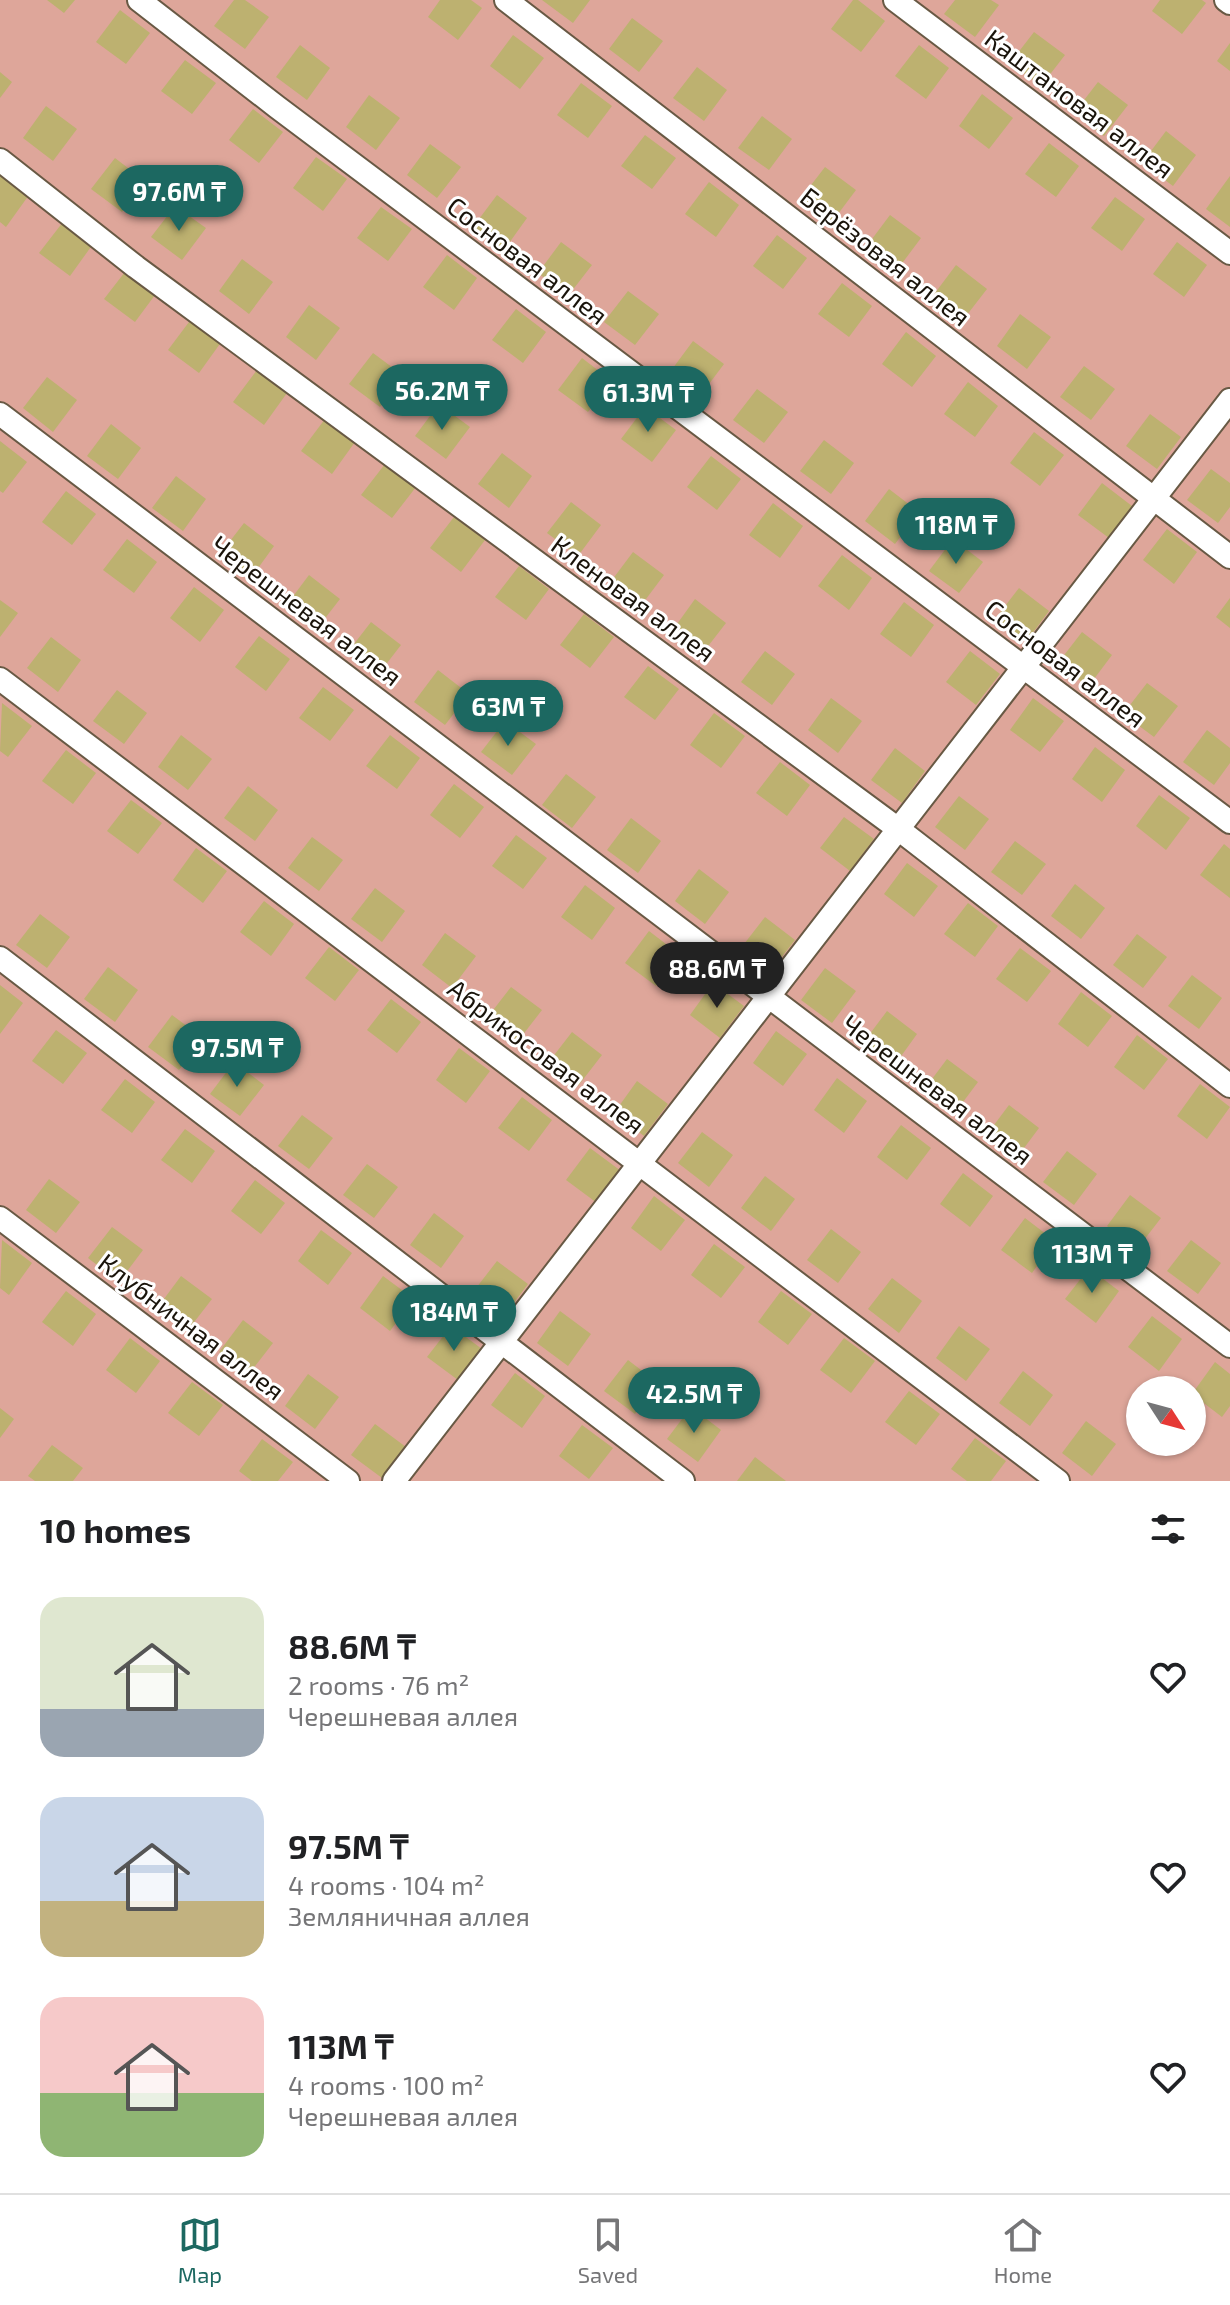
<!DOCTYPE html>
<meta charset="utf-8">
<style>
body{margin:0;font-family:"Exo 2",sans-serif;background:#f6f6f6;color:#202124;height:100vh;display:flex;flex-direction:column;font-size:30px;white-space:nowrap}
*{box-sizing:border-box;margin:0}
p{font-size:26px;color:#757577}
.icon{flex:none;width:44px;height:44px;fill:none;stroke:currentColor;stroke-width:2;stroke-linecap:round;stroke-linejoin:round}
.map{position:relative;height:1481px;overflow:hidden}
.details{display:flex;flex-direction:column;background:#fff;flex:1}
.details>*{flex:none}
.needle{width:52px;rotate:126deg}
.tools{position:absolute;left:1126px;top:1376px;display:grid;gap:16px}
.tools a{display:grid;place-items:center;width:80px;height:80px;border-radius:50%;background:#fff;box-shadow:0 2px 6px #0004;font-size:40px}
.price{position:absolute;translate:-50% -68px;padding:0 18px;border-radius:28px;background:#1c6861;color:#fff;font-size:26px;line-height:52px;filter:drop-shadow(0 2px 4px #0008)}
.price::after{content:'';position:absolute;left:50%;top:48px;width:24px;height:18px;margin-left:-12px;background:inherit;clip-path:polygon(0 0,100% 0,50% 100%)}
.price.selected{background:#222;color:#fff}
ul{padding:0;list-style:none}
li{display:flex;align-items:center;gap:24px;height:200px;padding:0 40px}
li span{display:grid;place-items:center;flex:none;width:224px;height:160px;border-radius:24px;color:#555}
li>.icon{margin-inline-start:auto}
span .icon{width:96px;height:96px;fill:#fffc;stroke-width:1}
li b{font-size:34px}
h2{display:flex;justify-content:space-between;align-items:center;height:96px;padding:0 40px;font-size:34px}
.dock{display:flex;justify-content:space-around;align-items:center;height:112px;border-top:2px solid #e0e0e0;background:#fff;font-size:22px;color:#757577}
.dock a{display:grid;justify-items:center;gap:4px}
.dock .selected{color:#1c6861}
.map>svg:first-child{display:block}
.green{fill:#dea69a;fill-rule:evenodd}
.building{fill:#bdb170}
.lines{fill:none;stroke-linecap:round;stroke-linejoin:round}
.street-casing{stroke:#685944;stroke-width:26}
.street{stroke:#fff;stroke-width:22}
.labels{text-anchor:middle;stroke-width:6;stroke-linejoin:round;paint-order:stroke}
.street-label{font-size:26px;fill:#19130a;stroke:#fff}
</style>
<div class="map">
<svg width="1230" height="1481" viewBox="0 0 1230 1481">
<rect width="100%" height="100%" fill="#f0dfc6"/>
<!-- green -->
<path class="green" d="M0,0H1230V1481H0ZM1140,1390H1192V1442H1140Z"/>
<!-- building -->
<path class="building" d="M47,0H75L64,13Z
M234,0H245L269,17L245,49L214,26Z
M440,0H471L482,8L458,40L428,17Z
M542,0H590L573,23Z
M853,0H858L885,21L861,52L831,29Z
M955,0H991L999,5L975,37L944,14Z
M1160,0H1202L1206,3L1182,34L1152,11Z
M120,10L150,33L126,64L96,42Z
M632,18L663,41L639,72L609,49Z
M1034,32L1065,55L1041,86L1010,63Z
M513,35L544,58L520,89L490,66Z
M1230,43V71L1217,61Z
M300,45L330,68L307,100L276,77Z
M919,45L949,68L926,99L895,76Z
M185,60L216,83L192,114L161,91Z
M697,67L727,90L704,121L673,98Z
M0,72L12,82L0,98Z
M1098,82L1128,105L1104,136L1074,113Z
M581,83L612,106L588,138L557,115Z
M982,94L1013,118L989,149L959,126Z
M369,95L400,118L376,150L346,127Z
M46,106L77,129L53,161L23,138Z
M253,109L283,132L259,163L229,140Z
M762,116L792,139L769,170L738,148Z
M1166,131L1196,155L1173,186L1142,163Z
M645,135L676,158L652,189L621,166Z
M1049,143L1079,166L1056,197L1025,174Z
M430,144L461,167L437,198L407,175Z
M316,157L347,179L323,211L293,188Z
M115,158L145,181L122,212L91,189Z
M825,167L856,190L832,222L801,198Z
M0,173L29,195L6,227L0,222Z
M1230,176V227L1206,209Z
M709,182L739,205L716,237L685,214Z
M497,195L527,218L504,250L473,227Z
M1115,197L1145,219L1122,251L1091,228Z
M175,206L206,228L182,260L151,237Z
M381,207L412,229L388,261L357,238Z
M890,215L921,238L897,270L866,247Z
M63,222L93,244L70,276L39,253Z
M777,235L807,258L783,289L753,266Z
M561,242L592,265L568,296L538,273Z
M1177,242L1207,265L1184,297L1153,274Z
M447,255L477,278L454,310L423,287Z
M242,259L273,282L249,314L219,291Z
M956,265L987,289L963,320L932,297Z
M128,268L158,291L135,322L104,299Z
M842,283L872,306L849,337L818,314Z
M628,291L659,314L635,345L604,322Z
M309,305L340,328L316,360L286,337Z
M516,309L546,332L523,363L492,340Z
M1020,314L1051,337L1027,369L997,346Z
M192,318L222,341L199,373L168,350Z
M906,332L936,356L912,387L882,364Z
M693,341L724,364L700,396L670,372Z
M373,353L404,376L380,407L349,384Z
M582,358L612,381L588,412L558,390Z
M1084,366L1115,389L1091,420L1060,397Z
M257,370L287,393L264,425L233,402Z
M47,377L77,400L53,432L23,408Z
M968,382L998,406L975,437L944,414Z
M757,389L788,412L764,443L733,420Z
M439,404L470,427L446,459L415,436Z
M645,407L676,430L652,462L621,439Z
M1150,414L1181,437L1157,469L1126,446Z
M325,419L355,442L332,474L301,451Z
M111,424L141,448L118,479L87,456Z
M1034,432L1064,455L1040,486L1010,463Z
M824,440L854,463L831,494L800,471Z
M0,441L27,462L3,493L0,491Z
M502,453L532,476L509,508L478,484Z
M711,456L741,479L717,510L687,487Z
M385,464L416,487L392,518L361,495Z
M1211,469L1230,483V507L1218,523L1187,500Z
M176,476L206,499L183,531L152,508Z
M1102,483L1132,506L1109,538L1078,515Z
M889,489L919,512L895,544L865,521Z
M66,491L96,514L72,545L42,522Z
M571,502L601,525L578,556L547,533Z
M773,503L803,526L780,558L749,535Z
M454,517L485,540L461,572L430,548Z
M244,523L274,546L251,578L220,554Z
M1167,529L1197,552L1174,584L1143,560Z
M127,539L157,562L134,593L103,570Z
M953,539L983,562L959,593L929,571Z
M633,552L664,575L640,607L609,584Z
M842,555L872,578L849,610L818,586Z
M519,566L549,589L526,620L495,597Z
M309,575L340,599L316,630L285,607Z
M194,587L224,610L200,642L170,618Z
M1019,588L1049,611L1026,642L995,619Z
M1230,598V628L1216,617Z
M695,599L726,623L702,654L672,631Z
M0,600L18,613L0,637Z
M904,602L934,625L911,657L880,634Z
M584,614L614,637L590,668L560,645Z
M371,622L401,645L377,676L347,653Z
M1082,632L1112,655L1088,687L1058,663Z
M259,636L290,659L266,691L235,667Z
M51,637L81,660L58,692L27,668Z
M765,651L795,674L772,705L741,682Z
M970,651L1000,674L976,705L946,682Z
M648,666L679,689L655,720L624,697Z
M438,670L469,694L445,725L414,702Z
M1147,683L1178,706L1154,737L1123,714Z
M323,687L354,710L330,741L299,718Z
M117,690L147,713L124,744L93,721Z
M831,698L862,721L838,753L808,730Z
M1033,698L1064,721L1040,752L1010,730Z
M2,703L32,726L8,757L0,751Z
M714,713L745,736L721,768L690,745Z
M505,721L536,744L512,775L481,752Z
M1207,730L1230,748V763L1214,785L1183,762Z
M181,735L212,759L188,790L158,767Z
M390,735L420,758L397,789L366,766Z
M1095,747L1125,770L1102,802L1072,779Z
M895,748L925,771L902,803L871,780Z
M66,750L96,773L73,804L42,781Z
M780,762L810,785L787,816L756,793Z
M566,774L596,797L572,828L542,805Z
M454,784L484,807L460,838L430,815Z
M248,786L278,810L255,841L224,818Z
M1159,795L1190,818L1166,850L1136,826Z
M959,796L989,819L965,850L935,827Z
M131,800L162,823L138,854L107,831Z
M844,817L874,839L850,871L820,848Z
M631,818L661,841L638,873L607,850Z
M516,835L547,858L523,889L492,866Z
M312,837L343,860L319,891L288,868Z
M1015,841L1046,864L1022,895L991,872Z
M1224,844L1230,849V898L1200,875Z
M196,848L227,871L203,903L173,880Z
M907,863L938,886L914,917L884,894Z
M699,869L729,892L705,924L675,901Z
M1075,884L1105,908L1081,939L1051,916Z
M585,885L615,908L592,940L561,917Z
M375,888L405,911L382,942L351,919Z
M264,901L294,924L271,956L240,932Z
M968,903L998,926L975,957L944,934Z
M40,914L70,937L47,968L16,945Z
M765,917L795,940L771,971L741,948Z
M649,931L679,954L656,986L625,963Z
M445,933L476,956L452,988L422,965Z
M1137,934L1167,957L1143,988L1113,965Z
M329,947L359,970L335,1001L305,978Z
M1020,948L1051,971L1027,1002L996,979Z
M108,967L138,990L115,1022L84,999Z
M825,968L856,991L832,1023L801,1000Z
M1192,975L1222,998L1199,1029L1168,1006Z
M713,983L744,1006L720,1038L690,1015Z
M0,985L23,1003L0,1034Z
M511,987L542,1010L518,1041L487,1018Z
M1081,992L1112,1016L1088,1047L1058,1024Z
M391,999L421,1022L397,1053L367,1030Z
M887,1011L917,1034L894,1066L863,1043Z
M172,1015L203,1038L179,1070L148,1047Z
M56,1030L87,1053L63,1084L32,1061Z
M776,1031L807,1054L783,1086L753,1063Z
M572,1032L602,1055L578,1086L548,1063Z
M1137,1035L1168,1059L1144,1090L1114,1067Z
M459,1048L490,1071L466,1103L436,1080Z
M947,1059L978,1082L954,1114L923,1091Z
M234,1062L264,1085L240,1116L210,1094Z
M837,1078L867,1101L844,1133L814,1110Z
M125,1079L155,1102L132,1133L101,1110Z
M637,1081L668,1104L644,1136L614,1113Z
M1200,1084L1230,1107L1207,1139L1177,1116Z
M522,1097L552,1120L529,1151L498,1128Z
M1009,1105L1039,1128L1015,1160L985,1137Z
M302,1115L333,1138L309,1169L278,1146Z
M901,1125L931,1148L907,1180L877,1157Z
M185,1129L215,1151L192,1183L161,1160Z
M702,1132L733,1155L709,1187L678,1163Z
M590,1148L621,1171L597,1203L566,1180Z
M1067,1151L1097,1174L1074,1205L1043,1182Z
M367,1164L398,1187L374,1218L343,1195Z
M963,1173L993,1196L970,1227L940,1204Z
M765,1176L795,1199L771,1231L741,1208Z
M49,1179L80,1202L56,1233L26,1210Z
M255,1180L285,1203L261,1234L231,1211Z
M1130,1195L1161,1218L1137,1249L1107,1226Z
M654,1196L685,1220L661,1251L631,1228Z
M434,1213L464,1236L441,1268L410,1245Z
M1025,1218L1055,1241L1032,1273L1001,1250Z
M112,1227L143,1250L119,1282L88,1258Z
M831,1229L861,1252L838,1283L807,1260Z
M321,1230L352,1253L328,1285L298,1261Z
M2,1240L32,1263L9,1295L0,1288Z
M1191,1240L1221,1263L1198,1294L1167,1271Z
M714,1244L745,1267L721,1298L691,1275Z
M497,1261L528,1284L504,1316L473,1292Z
M1089,1268L1119,1291L1096,1323L1065,1299Z
M181,1276L212,1299L188,1330L158,1307Z
M383,1276L414,1299L390,1331L360,1308Z
M892,1278L922,1301L899,1333L868,1309Z
M66,1291L96,1314L73,1346L42,1322Z
M781,1291L812,1314L788,1345L758,1322Z
M560,1311L591,1334L568,1366L537,1343Z
M1152,1316L1182,1339L1159,1371L1128,1347Z
M243,1320L273,1343L249,1374L219,1352Z
M451,1326L482,1349L458,1380L427,1357Z
M959,1326L990,1349L966,1381L936,1358Z
M130,1338L160,1361L136,1393L106,1370Z
M844,1338L875,1361L851,1393L820,1370Z
M628,1360L658,1383L635,1414L604,1391Z
M1215,1362L1230,1374V1406L1222,1417L1192,1394Z
M1023,1371L1053,1395L1030,1426L999,1403Z
M515,1373L545,1396L522,1428L491,1405Z
M308,1374L339,1397L315,1429L285,1406Z
M192,1382L223,1405L199,1436L168,1413Z
M909,1391L940,1414L916,1445L885,1422Z
M691,1407L721,1430L698,1462L667,1439Z
M0,1408L14,1419L0,1438Z
M1086,1421L1116,1444L1092,1476L1062,1453Z
M375,1424L406,1447L382,1478L351,1455Z
M582,1425L613,1448L589,1479L559,1456Z
M975,1438L1006,1461L991,1481H967L951,1469Z
M262,1439L293,1462L278,1481H252L239,1471Z
M52,1445L83,1468L73,1481H35L28,1476Z
M755,1457L786,1481H737Z"/>
<g class="lines">
<!-- street casing -->
<g class="street-casing">
<path id="street" d="M139,0L277,107L1230,822
M506,0L1230,557
M895,0L1230,253
M1226,0L1230,3
M0,160L136,267L897,828L1230,1086
M0,414L1230,1346
M0,679L1058,1481
M0,958L683,1481
M0,1218L348,1481
M394,1481L1230,400"/>
</g>
<!-- street -->
<use href="#street" class="street"/>
</g>
<g class="labels">
<!-- street labels -->
<g class="street-label">
<text transform="translate(1079 104) rotate(37)" y="9">Каштановая аллея</text>
<text transform="translate(885 257) rotate(38)" y="9">Берёзовая аллея</text>
<text transform="translate(527 261) rotate(37)" y="9">Сосновая аллея</text>
<text transform="translate(633 599) rotate(36)" y="9">Кленовая аллея</text>
<text transform="translate(306 611) rotate(37)" y="9">Черешневая аллея</text>
<text transform="translate(1065 664) rotate(37)" y="9">Сосновая аллея</text>
<text transform="translate(546 1057) rotate(37)" y="9">Абрикосовая аллея</text>
<text transform="translate(937 1090) rotate(37)" y="9">Черешневая аллея</text>
<text transform="translate(191 1327) rotate(37)" y="9">Клубничная аллея</text>
</g>
</g>
</svg>
<div class="tools">
<a><svg class="needle" viewBox="-14 -14 28 28"><path d="M0-13l5 13h-10z" fill="#e53935"/><path d="M0 13l5-13h-10z" fill="#757577"/></svg></a>
</div>
<b class="price" style="left:179px;top:233px">97.6M ₸</b>
<b class="price" style="left:442px;top:432px">56.2M ₸</b>
<b class="price" style="left:648px;top:434px">61.3M ₸</b>
<b class="price" style="left:956px;top:566px">118M ₸</b>
<b class="price" style="left:508px;top:748px">63M ₸</b>
<b class="price selected" style="left:717px;top:1010px">88.6M ₸</b>
<b class="price" style="left:237px;top:1089px">97.5M ₸</b>
<b class="price" style="left:1092px;top:1295px">113M ₸</b>
<b class="price" style="left:454px;top:1353px">184M ₸</b>
<b class="price" style="left:694px;top:1435px">42.5M ₸</b>
</div>
<section class="details">
<h2>10 homes<svg class="icon" aria-label="filters" viewBox="0 0 24 24"><path d="M4 7h16M4 17h16"/><circle cx="9" cy="7" r="2"/><circle cx="15" cy="17" r="2"/></svg></h2>
<ul>
<li><span style="background:linear-gradient(#dfe7d0 70%,#9aa5b1 0)"><svg class="icon" aria-label="home" viewBox="0 0 24 24"><path d="M3 11l9-7 9 7M6 9v11h12V9"/></svg></span><div><b>88.6M ₸</b><p>2 rooms · 76 m²</p><p>Черешневая аллея</p></div><svg class="icon" aria-label="heart" viewBox="0 0 24 24"><path d="M12 20l-8-8c-3-5 5-10 8-4 3-6 11-1 8 4z"/></svg></li>
<li><span style="background:linear-gradient(#c9d6e8 65%,#c2b280 0)"><svg class="icon" aria-label="home" viewBox="0 0 24 24"><path d="M3 11l9-7 9 7M6 9v11h12V9"/></svg></span><div><b>97.5M ₸</b><p>4 rooms · 104 m²</p><p>Земляничная аллея</p></div><svg class="icon" aria-label="heart" viewBox="0 0 24 24"><path d="M12 20l-8-8c-3-5 5-10 8-4 3-6 11-1 8 4z"/></svg></li>
<li><span style="background:linear-gradient(#f6c9c9 60%,#8fb573 0)"><svg class="icon" aria-label="home" viewBox="0 0 24 24"><path d="M3 11l9-7 9 7M6 9v11h12V9"/></svg></span><div><b>113M ₸</b><p>4 rooms · 100 m²</p><p>Черешневая аллея</p></div><svg class="icon" aria-label="heart" viewBox="0 0 24 24"><path d="M12 20l-8-8c-3-5 5-10 8-4 3-6 11-1 8 4z"/></svg></li>
</ul>
</section>
<nav class="dock">
<a class="selected"><svg class="icon" aria-label="map" viewBox="0 0 24 24"><path d="M3 6l6-2 6 2 6-2v14l-6 2-6-2-6 2zM9 4v14M15 6v14"/></svg>Map</a>
<a><svg class="icon" aria-label="saved" viewBox="0 0 24 24"><path d="M7 4h10v16l-5-4-5 4z"/></svg>Saved</a>
<a><svg class="icon" aria-label="home" viewBox="0 0 24 24"><path d="M3 11l9-7 9 7M6 9v11h12V9"/></svg>Home</a>
</nav>
